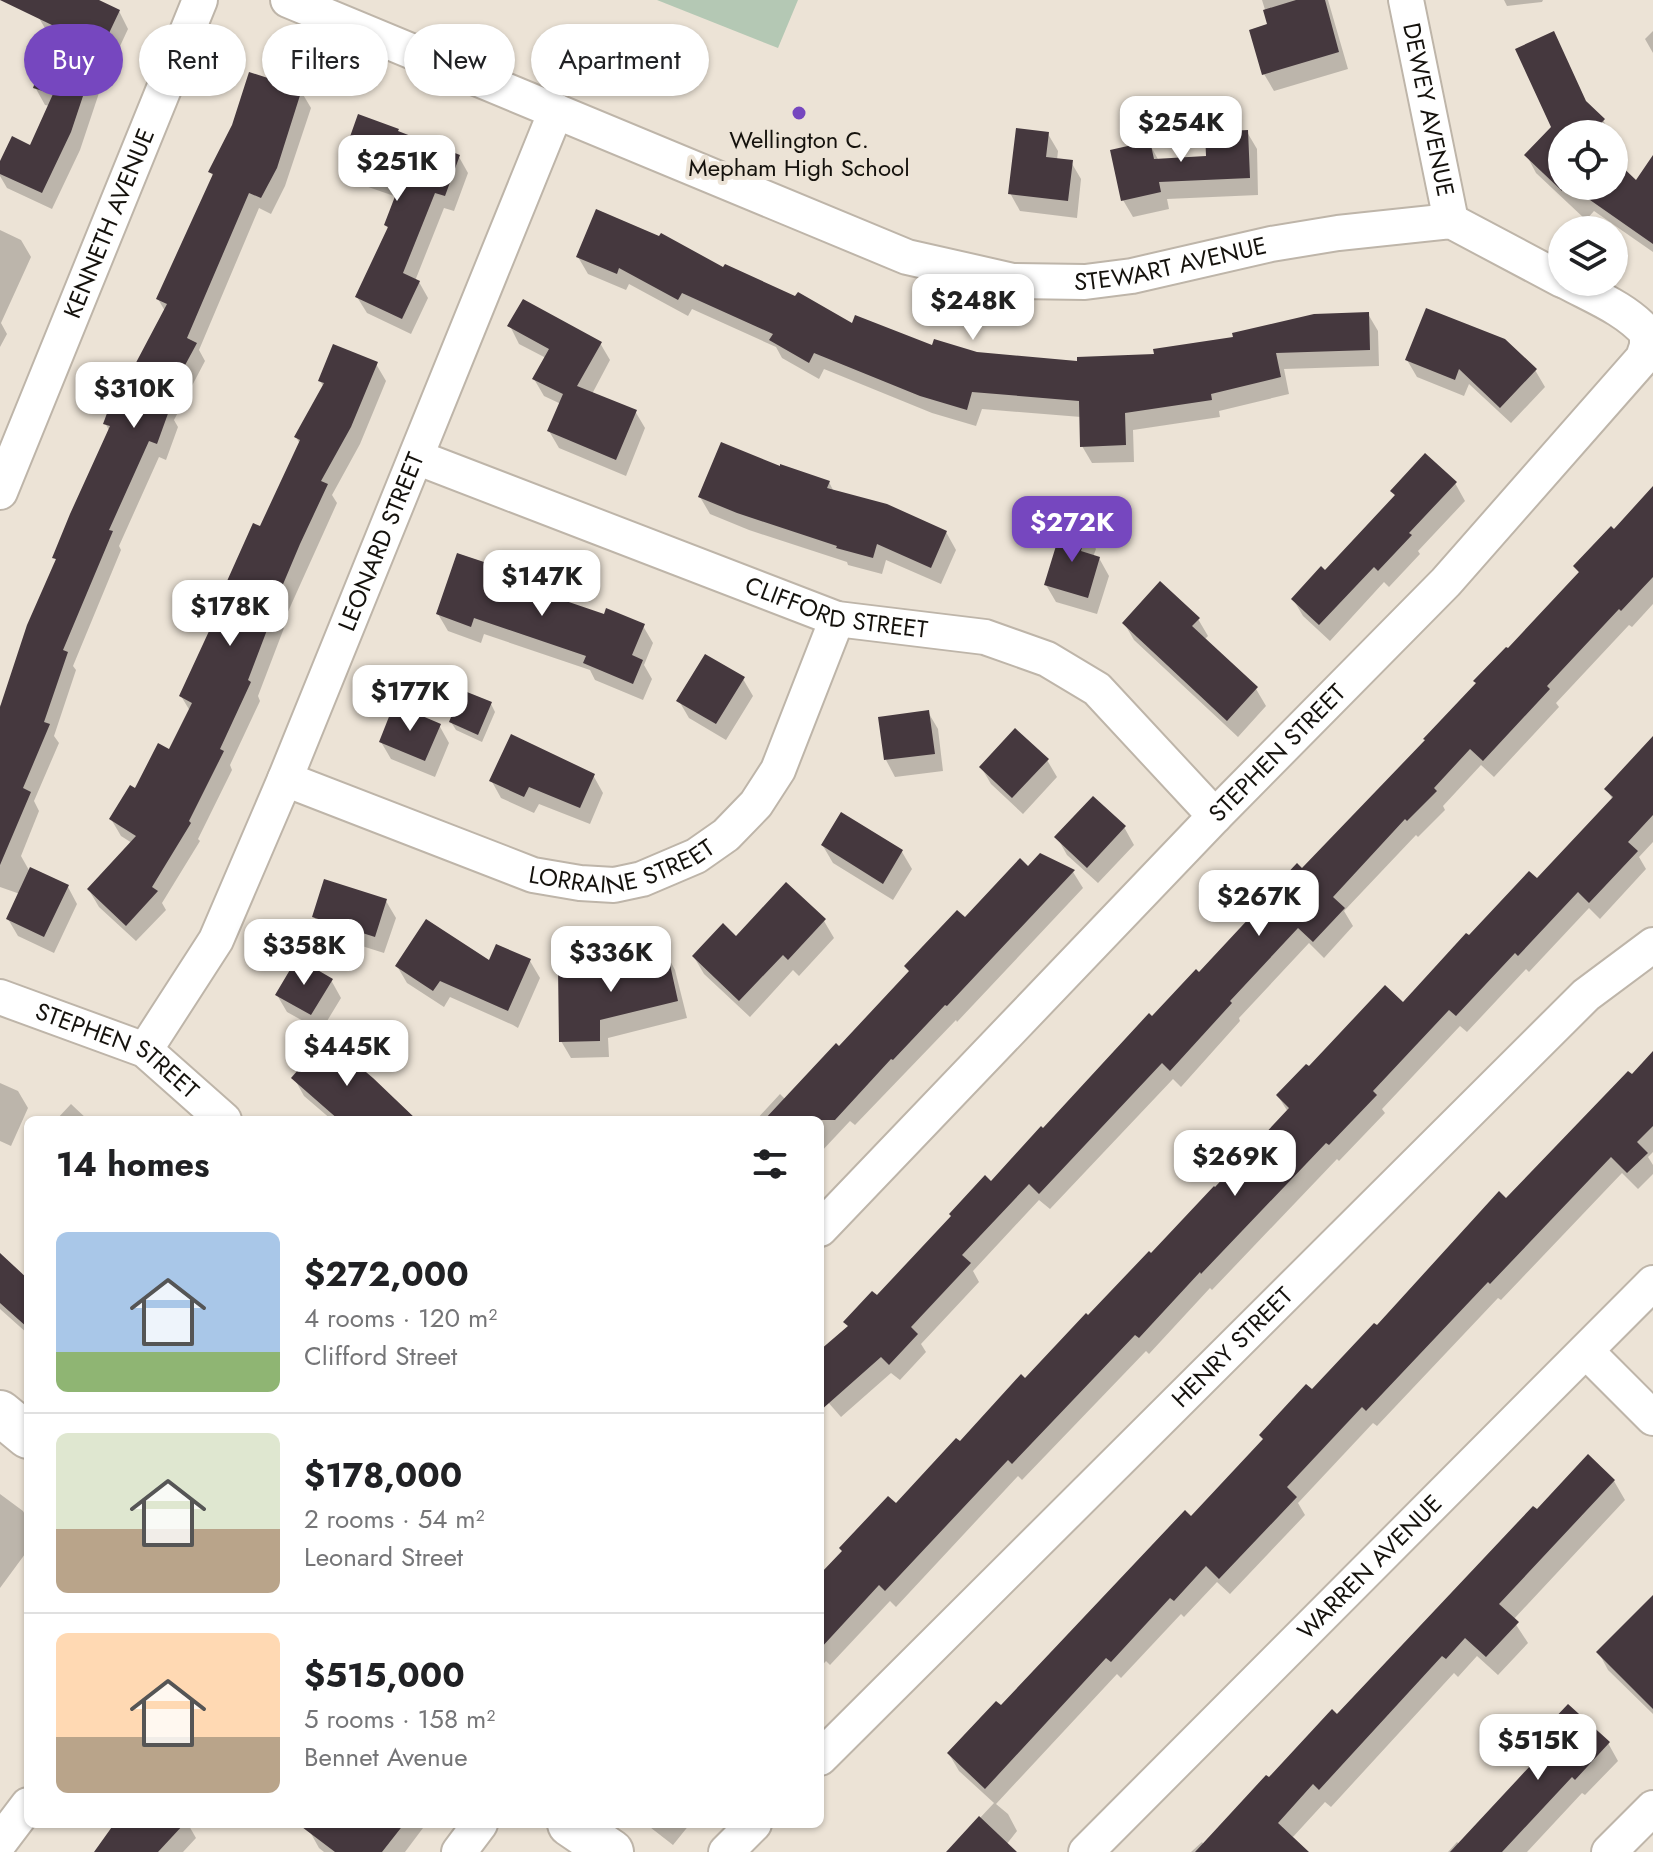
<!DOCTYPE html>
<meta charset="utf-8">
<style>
body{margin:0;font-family:Jost,sans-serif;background:#f6f6f6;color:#202124;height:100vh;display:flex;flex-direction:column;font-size:30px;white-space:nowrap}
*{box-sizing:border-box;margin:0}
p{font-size:26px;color:#757577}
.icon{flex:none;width:44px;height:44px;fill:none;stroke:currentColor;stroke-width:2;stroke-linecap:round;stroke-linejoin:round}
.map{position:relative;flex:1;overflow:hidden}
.panel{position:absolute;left:24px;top:1116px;width:800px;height:712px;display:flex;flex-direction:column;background:#fff;border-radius:12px;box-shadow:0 2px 6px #0004}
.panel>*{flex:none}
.hud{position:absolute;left:24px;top:24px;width:800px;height:72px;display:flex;gap:16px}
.buttons{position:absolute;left:1548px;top:120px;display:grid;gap:16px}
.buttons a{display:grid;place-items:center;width:80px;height:80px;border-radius:50%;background:#fff;box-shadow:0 2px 6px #0004;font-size:40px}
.price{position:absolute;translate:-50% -68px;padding:0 18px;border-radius:16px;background:#fff;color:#222;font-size:26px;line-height:52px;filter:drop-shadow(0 2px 4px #0008)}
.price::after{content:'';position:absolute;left:50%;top:48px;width:24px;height:18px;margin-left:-12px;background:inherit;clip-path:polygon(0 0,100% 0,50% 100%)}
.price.selected{background:#7647bf;color:#fff}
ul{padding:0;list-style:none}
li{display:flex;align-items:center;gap:24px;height:200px;padding:0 32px}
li+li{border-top:2px solid #e0e0e0}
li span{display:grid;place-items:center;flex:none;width:224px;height:160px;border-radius:12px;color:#555}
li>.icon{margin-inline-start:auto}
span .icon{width:96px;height:96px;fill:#fffc;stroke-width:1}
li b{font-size:34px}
h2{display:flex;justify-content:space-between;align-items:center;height:96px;padding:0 32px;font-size:34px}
.chip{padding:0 28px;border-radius:36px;background:#fff;box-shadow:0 2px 6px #0004;font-size:28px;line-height:72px}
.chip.selected{background:#7647bf;color:#fff}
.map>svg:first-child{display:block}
.green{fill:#b4c8b4}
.shadow{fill:#0003}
.building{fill:#45383e}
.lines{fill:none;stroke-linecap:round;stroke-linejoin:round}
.street-casing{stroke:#beb5a9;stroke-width:38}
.primary-casing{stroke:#beb5a9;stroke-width:48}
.street{stroke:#fff;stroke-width:34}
.primary{stroke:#fff;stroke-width:44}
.poi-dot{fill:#7647bf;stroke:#ece3d6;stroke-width:3}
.labels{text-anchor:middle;stroke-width:8;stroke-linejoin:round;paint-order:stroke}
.street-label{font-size:24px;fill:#15120d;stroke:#ece3d6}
.poi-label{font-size:24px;fill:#15120d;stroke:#ece3d6}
</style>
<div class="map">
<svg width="1653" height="1852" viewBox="0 0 1653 1852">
<rect width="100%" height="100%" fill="#ece3d6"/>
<!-- green -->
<path class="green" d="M657,0H798L778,48Z"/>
<!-- shadow -->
<path class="shadow" d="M47,0H94L119,11L128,29L101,87L80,150L52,209L7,188L0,176V166L31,147L50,106L45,105L35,87L52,36L49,35L39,18Z
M1262,0H1328L1348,69L1274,91L1264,74L1270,26Z
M1504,0H1543L1542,2L1507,6Z
M1653,31V53L1645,39Z
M301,91L311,108L285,186L271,214L259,208L199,350L205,361L174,420L178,427L166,460L159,457L119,546L121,550L73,666L76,670L54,736L59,743L34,801L39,811L21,856L30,872L68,887L77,904L54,953L18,936L8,919L20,894L0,887V705L2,706L57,562L55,558L110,432L105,423L165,311L158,299L214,177L210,172Z
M1588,106L1603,120L1611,134H1562V186H1614V162L1636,183L1653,178V252L1594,211L1586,220L1536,173L1527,156Z
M1247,132L1257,149L1258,195L1167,199L1169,209L1133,217L1123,200L1149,143L1159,161L1208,157Z
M400,134L459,157L468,173L454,211L444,208L415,281L419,282L428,298L411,334L367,313L357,297L389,230L386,225L397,197L351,181L342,164Z
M1048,134L1058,151L1057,160L1071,162L1081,179L1077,218L1020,211L1010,193Z
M0,230L21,240L31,257L1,323L7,334L0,347Z
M578,257L724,270L853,326L933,348L976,354L1079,363L1156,356L1368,314L1378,331L1379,366L1284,369L1289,394L1219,411L1220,417L1133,430L1134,462L1092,463L1082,446L1081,417L982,409L976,426L932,413L824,369L819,379L782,358L776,347L692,309L688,316L629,284L626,290L588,274Z
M510,326L600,343L610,360L592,394L635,411L645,428L626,476L559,448L549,431L561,404L544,396L534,379L546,358L519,344Z
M1407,360L1535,370L1545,387L1511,423L1469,384L1464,396L1417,377Z
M376,364L386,381L360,444L332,495L337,503L282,625L284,628L258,696L260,701L230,765L232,770L198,839L200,841L162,903L166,910L136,941L99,907L89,890L132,843L121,836L111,819L170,752L190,711L181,696L210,634L205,626L261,529L300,444L296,437L324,387L320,381Z
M781,468L829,482L834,492L946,532L956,550L941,584L886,560L882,574L848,565L847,562L749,530L710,514L700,497Z
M1455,483L1465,501L1418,551L1420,554L1389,587L1384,582L1330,641L1303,616L1293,599L1325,573L1396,497L1392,491Z
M1653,489V604L1632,627L1629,625L1556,703L1559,707L1494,777L1481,765L1443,806L1445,810L1418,837L1416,835L1344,911L1353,926L1324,958L1309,943L1239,1018L1240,1021L1181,1087L1173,1079L1050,1209L1039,1200L973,1271L979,1282L921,1344L926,1352L900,1380L891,1373L841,1417L820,1393V1353L849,1328L846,1322L877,1298L1152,1019L1199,975L1302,871L1427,741L1580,574L1575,566L1614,531Z
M1086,532L1096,549L1093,557L1099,558L1109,576L1097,614L1056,602L1046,585Z
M491,567L499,580L605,616L643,626L653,643L644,665L652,679L643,700L595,680L590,670L484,634L481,643L448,631L438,614Z
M1198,619L1208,636L1204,640L1256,689L1266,706L1238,737L1134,640L1124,623Z
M743,679L753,696L726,740L689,718L679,701Z
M491,704L495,712L482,742L456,730L451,722Z
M928,712L938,729L943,771L895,777L886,760Z
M439,725L449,743L435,777L391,759L381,742Z
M1653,739V842L1639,857L1646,869L1600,919L1589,908L1529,972L1526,969L1467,1032L1460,1026L1382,1109L1385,1113L1339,1161L1337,1159L1212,1290L1210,1288L1149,1354L1146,1351L1022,1480L1018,1476L896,1607L890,1601L830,1665L826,1661L820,1668V1576L1026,1381L1151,1256L1288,1112L1278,1096L1309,1069L1403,1004L1469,938L1537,881L1613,800L1606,789Z
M1047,760L1057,777L1023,814L991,784L981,767Z
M593,775L603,793L590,824L539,804L534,813L501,798L491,780Z
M842,815L902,852L912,869L893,900L833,863L823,846Z
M1124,827L1134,845L1098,883L1067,855L1057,837Z
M1041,855L1073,872L1083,888L957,1022L956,1020L855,1125L850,1121L820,1153V1120H756L780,1094L786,1100Z
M386,901L396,918L384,953L324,934L314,917Z
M824,921L834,938L799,976L793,970L750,1017L704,974L694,957L736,939Z
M666,953L675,970L687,1018L608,1038L609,1057L571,1058L561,1041L603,968Z
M530,961L540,978L518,1028L513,1025L450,997L444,1007L407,983L397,966Z
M331,980L341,998L321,1031L287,1012L277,995Z
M1653,1054V1152L1648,1157L1653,1165V1174L1638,1189L1622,1173L1501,1300L1498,1298L1377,1426L1373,1423L1298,1503L1305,1515L1230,1594L1217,1582L1184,1617L1181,1614L1121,1678L1117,1674L996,1804L1008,1814L1017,1831L1006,1845L1010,1852H948L994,1803L959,1771L949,1754L1001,1708L1191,1519L1312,1392Z
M294,1078L411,1120H332L304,1096Z
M0,1083L18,1091L28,1108L11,1146L0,1141Z
M71,1104L88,1120H56Z
M0,1256L28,1282V1334L0,1309Z
M1614,1481L1625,1500L1513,1620L1528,1643L1498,1675L1477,1656L1458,1677L1454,1673L1331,1807L1325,1802L1292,1838L1307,1852H1191L1202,1842L1204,1845L1269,1780L1337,1717L1537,1512Z
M0,1494L23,1511L28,1520V1550L0,1588Z
M1653,1620V1714L1608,1670L1599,1653Z
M1536,1741L1608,1743L1618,1761L1585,1795L1582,1793L1527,1852H1448L1457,1842L1460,1845L1543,1755Z
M117,1824H188L196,1838L183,1852H96Z
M314,1824H426L405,1852H324L319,1848L309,1830Z
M646,1824H690L673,1845Z"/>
<!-- building -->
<path class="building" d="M0,0H99L120,10L92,69L71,132L42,193L0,174V161L12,136L30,145L53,94L33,88L54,26Z
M1296,0H1325L1339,52L1262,75L1249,30L1267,24L1263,10Z
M1554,31L1586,101L1605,119L1591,134H1562V191L1524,155L1551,127L1515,49Z
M249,72L302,89L277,168L261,198L249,193L187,338L197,343L163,406L170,408L157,444L149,441L109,530L113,531L63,650L68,652L44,722L50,724L23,788L31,792L0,865V707L27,625L56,559L52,558L70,514L110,426L103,424L116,389L121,391L167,304L156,299L213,174L208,172L232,125Z
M358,114L399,129L398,131L460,155L445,196L435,193L403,273L420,281L402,319L355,297L388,227L384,225L399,186L340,165Z
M1016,128L1049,132L1046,157L1073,160L1068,201L1008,194Z
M1248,130L1250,178L1159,182L1161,192L1121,201L1110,150L1150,141L1154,159L1206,156L1205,132Z
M1653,155V244L1570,186H1614V159L1636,180Z
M596,209L659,236L661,233L723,267L725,264L795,296L798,292L852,323L855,315L932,345L934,339L977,352L1077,361V357L1154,354L1153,349L1233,337L1232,333L1314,314L1369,312L1370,350L1276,353L1281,377L1211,394L1212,400L1125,413L1126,445L1080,447L1079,401L972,392L967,410L920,396L814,353L809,363L769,340L773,334L682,293L678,300L619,268L617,274L576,257Z
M523,299L602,342L577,386L637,410L616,460L547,431L563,394L532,379L549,349L507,326Z
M1426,308L1505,339L1537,369L1500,408L1459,369L1455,380L1405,360Z
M333,344L378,362L351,427L321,481L328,484L300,544L273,608L275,609L248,680L251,682L220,749L224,751L189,821L191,823L152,887L158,891L126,926L87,889L136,836L109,819L130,785L135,788L158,743L169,749L192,703L179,696L210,629L203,626L217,587L223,590L253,523L260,526L300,440L294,437L324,383L318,381Z
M721,442L780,466V464L830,481L827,488L887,504L947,531L931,568L877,544L873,558L836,548L837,546L737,513L698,497Z
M1425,453L1457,482L1409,533L1412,535L1378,571L1374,567L1319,625L1291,599L1321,566L1325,570L1395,495L1390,491Z
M1653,486V577L1621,611L1619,609L1547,686L1550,689L1483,761L1470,749L1434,788L1437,791L1407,821L1405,819L1333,897L1345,908L1313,942L1298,928L1230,1001L1232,1003L1170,1071L1162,1063L1039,1194L1029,1184L962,1255L971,1263L911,1327L918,1334L889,1365L881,1357L820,1411V1350L848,1326L843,1322L872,1291L877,1295L951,1216L949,1214L985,1175L991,1181L1041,1126L1043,1128L1149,1013L1152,1016L1196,969L1199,972L1267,899L1265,897L1297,863L1302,868L1425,740L1423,739L1476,683L1473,681L1506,647L1508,648L1579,572L1573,566L1611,526L1614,529Z
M1063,523L1087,530L1081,551L1100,557L1088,598L1044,585Z
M457,553L493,565L490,575L604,614L606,608L645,624L632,655L643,660L633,684L583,663L586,656L474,618L471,627L436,614Z
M1160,581L1200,618L1192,626L1258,687L1227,721L1122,623Z
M705,654L745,677L716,724L676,701Z
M462,690L492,702L478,735L449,722Z
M394,704L441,724L425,761L379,742Z
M929,710L935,754L884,760L878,717Z
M1015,728L1049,759L1012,798L979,767Z
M511,734L595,774L580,808L529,787L524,797L489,781Z
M1653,736V815L1628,842L1638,851L1589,903L1578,892L1518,956L1515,953L1456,1016L1449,1010L1373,1091L1377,1095L1329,1145L1326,1143L1201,1274L1200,1272L1139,1338L1135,1335L1012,1464L1008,1460L885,1591L879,1585L820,1649V1574L842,1551L839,1548L888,1496L896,1503L956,1438L960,1441L1021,1374L1025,1378L1086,1313L1088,1315L1149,1251L1151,1253L1214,1186L1215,1187L1289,1108L1276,1095L1306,1064L1309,1066L1385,985L1403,1002L1466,933L1469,935L1529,871L1537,878L1613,797L1604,789Z
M1093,796L1126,826L1087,868L1054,837Z
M841,812L903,850L883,884L821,845Z
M1040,853L1075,870L947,1006L945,1005L893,1060L891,1059L835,1120H764L836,1043L839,1046L909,971L904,966L957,910L965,917L1020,858L1028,866Z
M30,867L69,885L44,937L6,919Z
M324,879L387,899L375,937L312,917Z
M786,882L826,919L788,960L783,955L739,1001L692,956L723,923L736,936Z
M426,919L489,960L496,944L531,959L508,1011L440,981L433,991L395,966Z
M667,951L678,1001L600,1020V1041L559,1042L558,967L602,966Z
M297,958L333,979L311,1015L275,995Z
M326,1038L373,1078L417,1120H339L291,1078Z
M1653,1051V1126L1637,1142L1648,1153L1627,1173L1611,1157L1490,1284L1488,1282L1366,1411L1362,1407L1287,1487L1297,1497L1219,1579L1206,1566L1174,1601L1170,1598L1111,1662L1106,1658L985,1789L947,1753L996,1701L1001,1705L1185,1510L1191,1516L1263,1439L1259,1435L1306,1384L1312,1389L1374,1323L1377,1325L1499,1191L1506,1198L1628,1071L1632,1074Z
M0,1253L28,1279V1328L0,1303Z
M1588,1454L1615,1480L1499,1604L1519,1622L1486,1657L1465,1638L1446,1659L1442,1656L1319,1790L1313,1784L1278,1823L1309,1852H1195L1266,1775L1269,1777L1332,1709L1337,1714L1533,1506L1537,1509Z
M1653,1595V1709L1596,1652Z
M1568,1704L1610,1742L1575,1780L1572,1777L1502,1852H1450L1544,1751L1533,1741Z
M979,1816L1017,1852H946Z
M114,1824H184L158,1852H94Z
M298,1824H404L382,1852H335Z"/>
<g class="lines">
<!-- street casing -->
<g class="street-casing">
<g id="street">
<path id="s1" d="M288,0L907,257L1013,281L1085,282L1132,276L1271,244L1338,233L1451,221L1562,280"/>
<path id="s2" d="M1406,0L1451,221"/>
<path id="s3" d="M416,457L837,619L985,637L1047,659L1097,689L1215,816"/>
<path id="s4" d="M0,492L200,0"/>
<path id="s5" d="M285,779L533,875L580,883L614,885L642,879L696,856L726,835L756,804L778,770L837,619"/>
<path id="s6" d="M0,997L145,1050L224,1120"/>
<path id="s7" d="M145,1050L216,940L285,779L556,111"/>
<path id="s8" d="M820,1229L1215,816L1446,582L1643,358L1647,346V333C1626,309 1595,297 1567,282"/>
<path d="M1586,1351L1653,1418"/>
<path id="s9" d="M820,1758L1586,995L1653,945"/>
<path d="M0,1842L28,1805"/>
<path d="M459,1852L480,1824"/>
<path d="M726,1852L754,1824"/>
<path id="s10" d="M1086,1852L1653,1283"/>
<path d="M1609,1852L1653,1808"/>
</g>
</g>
<!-- primary casing -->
<g class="primary-casing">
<path id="primary" d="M0,1413L28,1436
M570,1824L611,1852"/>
</g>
<!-- street -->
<use href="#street" class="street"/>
<!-- primary -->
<use href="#primary" class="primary"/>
</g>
<!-- markers -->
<circle class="poi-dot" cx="799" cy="113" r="8"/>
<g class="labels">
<!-- street labels -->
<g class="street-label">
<text dy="8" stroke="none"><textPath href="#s2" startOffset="112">DEWEY AVENUE</textPath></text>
<text dy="8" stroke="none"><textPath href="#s4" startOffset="290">KENNETH AVENUE</textPath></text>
<text dy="8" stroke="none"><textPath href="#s1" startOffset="938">STEWART AVENUE</textPath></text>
<text dy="8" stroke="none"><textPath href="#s7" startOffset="562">LEONARD STREET</textPath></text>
<text dy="8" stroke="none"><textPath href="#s3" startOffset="448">CLIFFORD STREET</textPath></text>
<text dy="8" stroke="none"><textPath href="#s8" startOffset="660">STEPHEN STREET</textPath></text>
<text dy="8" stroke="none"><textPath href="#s5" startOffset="358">LORRAINE STREET</textPath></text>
<text dy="8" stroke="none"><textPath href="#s6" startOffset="130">STEPHEN STREET</textPath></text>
<text dy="8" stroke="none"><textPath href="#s9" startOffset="582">HENRY STREET</textPath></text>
<text dy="8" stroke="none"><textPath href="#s10" startOffset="402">WARREN AVENUE</textPath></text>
</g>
<!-- poi labels -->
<g class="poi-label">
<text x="799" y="148">Wellington C.<tspan x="799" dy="28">Mepham High School</tspan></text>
</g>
</g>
</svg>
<div class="buttons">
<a><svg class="icon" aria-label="locate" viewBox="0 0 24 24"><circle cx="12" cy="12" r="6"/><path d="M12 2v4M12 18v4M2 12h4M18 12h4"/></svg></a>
<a><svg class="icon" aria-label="layers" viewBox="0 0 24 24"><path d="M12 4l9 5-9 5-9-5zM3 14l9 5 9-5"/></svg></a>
</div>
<b class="price" style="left:1181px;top:164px">$254K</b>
<b class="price" style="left:397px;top:203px">$251K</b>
<b class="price" style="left:973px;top:342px">$248K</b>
<b class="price" style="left:134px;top:430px">$310K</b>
<b class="price selected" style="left:1072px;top:564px">$272K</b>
<b class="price" style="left:542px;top:618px">$147K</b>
<b class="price" style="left:230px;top:648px">$178K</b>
<b class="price" style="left:410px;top:733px">$177K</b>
<b class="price" style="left:1259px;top:938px">$267K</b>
<b class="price" style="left:304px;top:987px">$358K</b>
<b class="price" style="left:611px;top:994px">$336K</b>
<b class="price" style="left:347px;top:1088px">$445K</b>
<b class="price" style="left:1235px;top:1198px">$269K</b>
<b class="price" style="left:1538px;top:1782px">$515K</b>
<div class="hud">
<a class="chip selected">Buy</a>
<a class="chip">Rent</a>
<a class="chip">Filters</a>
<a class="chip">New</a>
<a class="chip">Apartment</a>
</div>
<section class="panel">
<h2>14 homes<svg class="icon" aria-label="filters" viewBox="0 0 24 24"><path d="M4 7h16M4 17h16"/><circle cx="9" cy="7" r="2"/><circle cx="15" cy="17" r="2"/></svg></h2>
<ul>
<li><span style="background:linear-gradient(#a9c7e8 75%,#8fb573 0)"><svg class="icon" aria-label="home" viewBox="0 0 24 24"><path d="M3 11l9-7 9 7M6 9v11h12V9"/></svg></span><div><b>$272,000</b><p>4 rooms · 120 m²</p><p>Clifford Street</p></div></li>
<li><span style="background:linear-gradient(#dfe7d0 60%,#b9a48a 0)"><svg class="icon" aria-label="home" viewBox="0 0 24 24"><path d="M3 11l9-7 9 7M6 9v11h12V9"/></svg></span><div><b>$178,000</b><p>2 rooms · 54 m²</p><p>Leonard Street</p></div></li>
<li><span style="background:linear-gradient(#ffd9b3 65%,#b9a48a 0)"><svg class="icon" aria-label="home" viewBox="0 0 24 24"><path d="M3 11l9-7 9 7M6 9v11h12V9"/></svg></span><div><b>$515,000</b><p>5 rooms · 158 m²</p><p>Bennet Avenue</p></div></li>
</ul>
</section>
</div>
